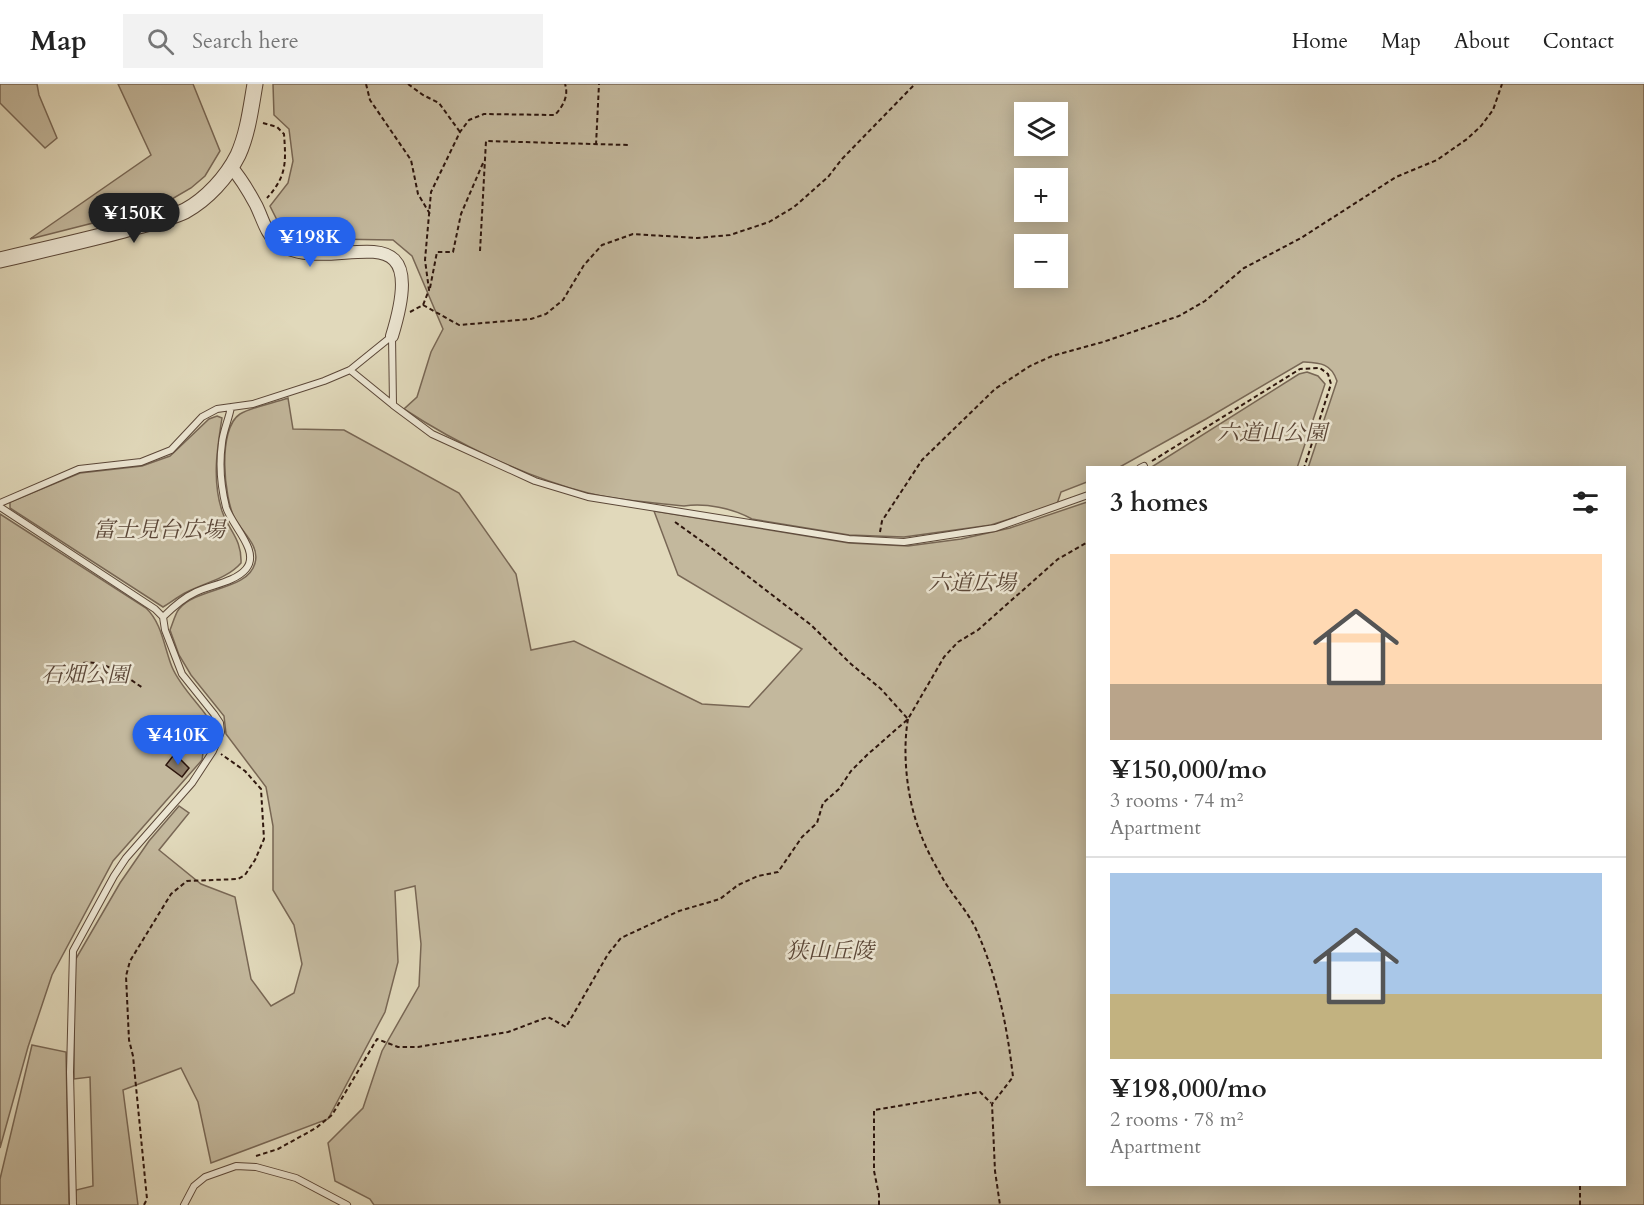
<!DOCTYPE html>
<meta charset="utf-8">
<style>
body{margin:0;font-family:Cardo,"Noto Serif JP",serif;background:#f2f2f2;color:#222;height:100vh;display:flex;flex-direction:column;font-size:22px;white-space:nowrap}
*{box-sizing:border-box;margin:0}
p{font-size:20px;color:#767676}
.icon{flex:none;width:33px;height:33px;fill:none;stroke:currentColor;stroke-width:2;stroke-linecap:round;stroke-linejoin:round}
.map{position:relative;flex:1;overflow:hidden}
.details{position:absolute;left:1086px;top:382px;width:540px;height:720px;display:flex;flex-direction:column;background:#fff;border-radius:0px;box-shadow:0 3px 15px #0003}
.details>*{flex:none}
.buttons{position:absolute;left:1014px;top:18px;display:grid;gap:12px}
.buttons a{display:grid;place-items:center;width:54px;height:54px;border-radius:0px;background:#fff;box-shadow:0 3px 15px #0003;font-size:30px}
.price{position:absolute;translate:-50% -51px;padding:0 14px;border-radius:21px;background:#2563eb;color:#fff;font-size:20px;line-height:39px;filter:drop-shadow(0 2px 3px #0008)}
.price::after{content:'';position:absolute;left:50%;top:36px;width:18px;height:14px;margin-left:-9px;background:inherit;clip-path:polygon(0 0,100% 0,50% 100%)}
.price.on{background:#222;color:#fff}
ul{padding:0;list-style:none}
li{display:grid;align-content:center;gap:12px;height:318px;padding:0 24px}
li+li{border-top:2px solid #e0e0e0}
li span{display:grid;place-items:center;height:186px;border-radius:0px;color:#555}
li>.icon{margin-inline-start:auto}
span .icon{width:108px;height:108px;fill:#fffc;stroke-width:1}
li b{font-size:26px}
h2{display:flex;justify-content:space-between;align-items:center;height:72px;padding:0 24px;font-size:26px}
header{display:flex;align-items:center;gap:36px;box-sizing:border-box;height:84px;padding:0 30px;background:#fff;border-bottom:2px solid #e0e0e0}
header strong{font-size:28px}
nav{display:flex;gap:33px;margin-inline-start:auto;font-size:21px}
.search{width:420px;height:54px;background:#f2f2f2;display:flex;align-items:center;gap:15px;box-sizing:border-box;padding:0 21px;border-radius:0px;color:#767676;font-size:22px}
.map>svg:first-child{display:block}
.green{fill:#c3b89d;stroke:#786755;stroke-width:1.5;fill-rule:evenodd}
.building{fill:#8b7b67;stroke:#2e160d;stroke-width:1.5}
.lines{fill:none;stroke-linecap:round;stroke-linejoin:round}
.service-casing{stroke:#5b4738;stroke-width:8}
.minor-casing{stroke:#5b4738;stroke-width:14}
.tertiary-casing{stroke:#5b4738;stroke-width:17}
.path{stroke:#2e160d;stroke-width:2;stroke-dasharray:4.5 3;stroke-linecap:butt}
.service{stroke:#ece6d3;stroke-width:6}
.minor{stroke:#ece6d3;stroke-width:12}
.tertiary{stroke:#ece6d3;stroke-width:15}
.labels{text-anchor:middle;stroke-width:5;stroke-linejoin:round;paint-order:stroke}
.park-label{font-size:22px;font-style:italic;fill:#5b4738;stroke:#ece6d3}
</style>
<header>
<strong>Map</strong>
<div class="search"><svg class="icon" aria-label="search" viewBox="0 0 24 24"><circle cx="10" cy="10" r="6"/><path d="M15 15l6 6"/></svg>Search here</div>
<nav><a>Home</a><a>Map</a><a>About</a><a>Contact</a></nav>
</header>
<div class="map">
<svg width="1644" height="1121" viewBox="0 0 1644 1121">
<rect width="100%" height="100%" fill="#e1d9bb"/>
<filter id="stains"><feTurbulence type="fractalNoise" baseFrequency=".00333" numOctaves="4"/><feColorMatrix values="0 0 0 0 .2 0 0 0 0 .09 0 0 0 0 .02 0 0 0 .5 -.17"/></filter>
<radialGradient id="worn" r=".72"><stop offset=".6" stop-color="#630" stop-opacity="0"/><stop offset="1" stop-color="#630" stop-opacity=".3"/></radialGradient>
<!-- green -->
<path class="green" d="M0,0H37L39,11L57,54L45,64L0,19Z
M118,0H193L220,67L205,92L191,104L160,122L30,155L151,71Z
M273,0H1644V1121H374L370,1115L335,1097L328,1059L363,1024L382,967L419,902L421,860L415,802L395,807L398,878L385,928L328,1035L211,1079L198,1018L181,984L123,1006L138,1121H75L76,1106L93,1102L90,993L74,995V878L120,799L149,757L179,722L189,729L159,766L201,800L235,813L251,895L271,922L294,909L302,880L294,841L273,806V742L266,703L226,650L224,632L191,591L179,571L170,546C173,539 175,530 179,525C197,503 248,507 255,479C260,462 243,449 235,435C224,415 217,345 240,330C252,323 274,319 288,314L293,345L344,346L459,409L516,490L531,566L574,557L702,620L749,623L802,565L678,491L654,427L849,459L908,462L961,455L1010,444L1087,418L1088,1101H1624V384H1308L1337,297C1331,279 1320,279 1303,278L1206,335L1118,384H1088L1087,398L1061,408L1057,420L991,441L904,453L849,451L752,435C732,424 706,419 684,422C652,418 618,417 588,409C526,393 457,360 404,325L417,313L431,268L443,245L412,172L393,156L331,155L307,157L283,148L270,122L288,99L293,77L289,45L274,31ZM1024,28H1058V62H1024ZM1024,94H1058V128H1024ZM1024,160H1058V194H1024Z
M1307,288L1318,292L1325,300L1297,384H1150L1299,290Z
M217,332L222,334C217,365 212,396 222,427C229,447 242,455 241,479C227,495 206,498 187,508C179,512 171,518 163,523L10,424V418L80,389L142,382L170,372L209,335Z
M0,430L146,524C162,539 164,563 172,583C182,607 205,624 217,648L203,669L202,676L113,777L52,891L28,963L0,1064Z
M32,961L66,968L69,1121H0V1095Z"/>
<!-- building -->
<path class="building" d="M173,672L176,674L178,673L189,684L182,693L166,681Z"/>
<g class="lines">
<!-- service casing -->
<g class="service-casing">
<path id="service" d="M392,252L393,321L432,350L535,397L588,413L849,455L904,458L995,444L1088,411
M350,286L393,321
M1140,384L1144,382
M0,419L79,385L141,378L171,366L202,333L217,325L253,320L324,297L350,286L392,252
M0,423L155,525L163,533L165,546L182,590L214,630L220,639L221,648L213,667L192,699L126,774L114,792L73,867L70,988L73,1121
M163,533C173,523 183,514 196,508C211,501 235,498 246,485C261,467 231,441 226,423C221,403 219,380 222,359C223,347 229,335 231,323
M184,1121L194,1102L205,1093L236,1082L256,1083L296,1094L347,1121"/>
</g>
<!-- minor casing -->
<g class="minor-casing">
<path id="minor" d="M231,83C241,94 249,108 256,121C263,135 266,151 279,160C333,195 434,115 392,252"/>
</g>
<!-- tertiary casing -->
<g class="tertiary-casing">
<path id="tertiary" d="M0,176C42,166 83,157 124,146C145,140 166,136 185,127C207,115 227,93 238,71C248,49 251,23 255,0"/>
</g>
<!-- path -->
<path class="path" d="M366,0L370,16L411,76L418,110L430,130
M408,0L423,11L439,19L460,48
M263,39L277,43L284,50C286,78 287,92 267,114
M596,61L599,0
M480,167L486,57L628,61
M430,204L437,168H453L461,130L483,79
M423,221L459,241L531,235L546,230L563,216L584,181L602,161L633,150L697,154L730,151L769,138L794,123L828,93L842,75L915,0
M410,228L423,221L429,206L425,176L431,108L460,48L469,36L484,30L555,31C563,22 569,12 565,0
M1152,377L1300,285L1320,284L1328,290L1331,300L1304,384
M675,438L714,466L811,541L851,580L881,605L908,635
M880,448L882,437L922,376L995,305L1030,282L1052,272L1103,258L1179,232L1205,217L1244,184L1301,154L1396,93L1437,76L1467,55L1481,42L1493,26L1502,0
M83,579C104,575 126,593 143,604
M908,635C902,669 907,716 920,748C925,763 934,779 942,793C951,810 966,825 975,843C997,891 1007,941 1013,993L992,1020L995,1087L1000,1121
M256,1072L278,1065L316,1044L332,1031L377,955L398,963H418L508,948L548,933L566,943L608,870L621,854L679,827L720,815L738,801L758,792L778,788L802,753L817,739L823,719L839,705L851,687L867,671L908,635L944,573L958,558L978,546L1058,475L1088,458
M144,1121L147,1115L133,972L129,956L126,892L130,877L171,810L187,797L238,795L245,791L255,776L264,755L261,705L245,687L221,670
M879,1121V1111L874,1087V1026L980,1008L991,1019
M1580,1121V1101"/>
<!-- service -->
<use href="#service" class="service"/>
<!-- minor -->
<use href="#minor" class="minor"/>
<!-- tertiary -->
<use href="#tertiary" class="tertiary"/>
</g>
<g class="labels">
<!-- park labels -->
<g class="park-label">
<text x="1272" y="356">六道山公園</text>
<text x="159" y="453">富士見台広場</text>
<text x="972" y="506">六道広場</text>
<text x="85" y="598">石畑公園</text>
<text x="830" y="874">狭山丘陵</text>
</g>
</g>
<rect width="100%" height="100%" filter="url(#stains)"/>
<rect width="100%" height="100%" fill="url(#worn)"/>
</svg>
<div class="buttons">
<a><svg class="icon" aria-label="layers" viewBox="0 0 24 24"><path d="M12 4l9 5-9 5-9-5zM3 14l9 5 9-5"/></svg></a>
<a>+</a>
<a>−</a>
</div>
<b class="price on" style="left:134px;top:160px">¥150K</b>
<b class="price" style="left:310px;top:184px">¥198K</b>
<b class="price" style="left:178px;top:682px">¥410K</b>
<section class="details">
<h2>3 homes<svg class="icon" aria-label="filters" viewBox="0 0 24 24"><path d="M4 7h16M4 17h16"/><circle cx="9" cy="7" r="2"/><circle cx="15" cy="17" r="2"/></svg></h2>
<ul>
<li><span style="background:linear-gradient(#ffd9b3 70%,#b9a48a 0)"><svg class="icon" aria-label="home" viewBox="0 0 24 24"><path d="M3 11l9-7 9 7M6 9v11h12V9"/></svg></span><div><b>¥150,000/mo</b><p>3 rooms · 74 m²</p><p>Apartment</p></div></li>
<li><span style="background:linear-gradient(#a9c7e8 65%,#c2b280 0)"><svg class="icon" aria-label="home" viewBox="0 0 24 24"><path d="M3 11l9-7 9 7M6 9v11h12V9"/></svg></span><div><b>¥198,000/mo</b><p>2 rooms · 78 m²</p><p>Apartment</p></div></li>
</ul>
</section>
</div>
